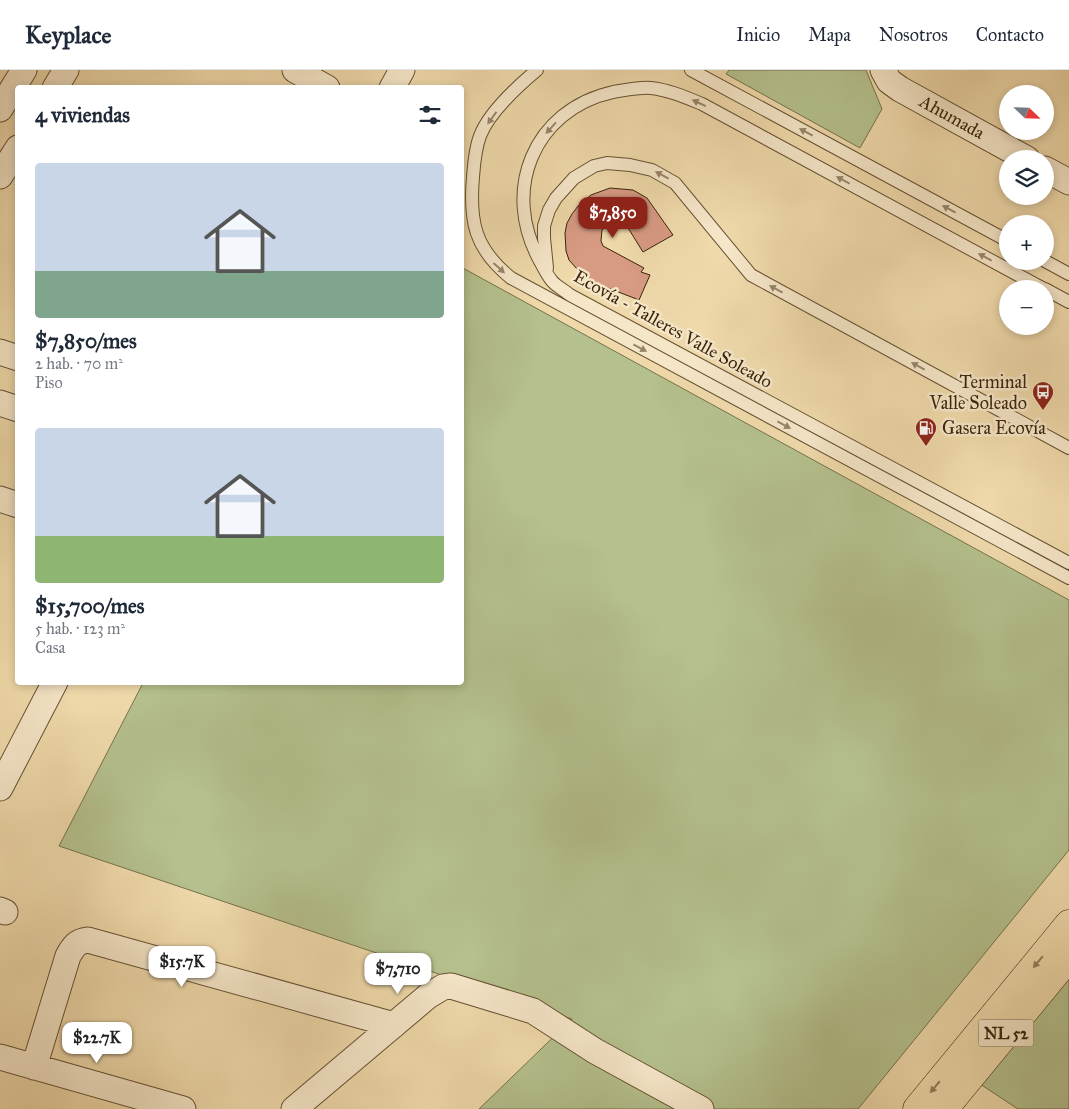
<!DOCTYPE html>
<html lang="es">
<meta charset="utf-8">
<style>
body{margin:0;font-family:"IM FELL Great Primer",serif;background:#f2f2f3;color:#1f2937;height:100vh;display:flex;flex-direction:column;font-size:19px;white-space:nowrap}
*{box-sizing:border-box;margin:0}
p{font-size:16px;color:#747a83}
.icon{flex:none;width:28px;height:28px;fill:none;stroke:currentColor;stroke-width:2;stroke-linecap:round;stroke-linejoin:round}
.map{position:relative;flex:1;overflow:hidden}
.side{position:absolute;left:15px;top:15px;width:449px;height:600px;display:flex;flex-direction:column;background:#fff;border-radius:5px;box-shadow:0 2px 8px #0003}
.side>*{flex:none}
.needle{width:32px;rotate:113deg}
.fabs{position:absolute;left:999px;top:15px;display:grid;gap:10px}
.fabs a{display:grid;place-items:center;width:55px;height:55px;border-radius:50%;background:#fff;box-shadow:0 2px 8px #0003;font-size:25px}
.price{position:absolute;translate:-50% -42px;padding:0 11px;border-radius:10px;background:#fff;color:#222;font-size:16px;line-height:32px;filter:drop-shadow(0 1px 2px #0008)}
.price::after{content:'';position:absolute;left:50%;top:30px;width:15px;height:11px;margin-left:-8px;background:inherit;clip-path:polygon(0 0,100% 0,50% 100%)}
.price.active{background:#8f2418;color:#fff}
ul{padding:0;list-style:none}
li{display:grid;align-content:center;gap:10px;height:265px;padding:0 20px}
li span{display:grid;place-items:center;height:155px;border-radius:5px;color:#555}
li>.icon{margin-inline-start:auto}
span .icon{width:90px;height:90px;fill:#fffc;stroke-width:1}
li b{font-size:21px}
h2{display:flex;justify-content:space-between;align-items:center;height:60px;padding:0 20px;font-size:21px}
header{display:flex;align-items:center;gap:30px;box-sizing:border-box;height:70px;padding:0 25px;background:#fff;border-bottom:1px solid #e0e1e3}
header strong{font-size:24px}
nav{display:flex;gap:28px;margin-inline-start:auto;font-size:18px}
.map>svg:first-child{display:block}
.green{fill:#b4c08d;stroke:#76724c}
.building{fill:#d79a83;stroke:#39240a}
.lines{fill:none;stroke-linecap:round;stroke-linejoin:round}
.service-casing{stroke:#665132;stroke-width:14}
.minor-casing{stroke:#665132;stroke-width:27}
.primary-casing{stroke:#39240a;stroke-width:29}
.service{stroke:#f5e6c8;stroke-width:12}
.minor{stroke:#f5e6c8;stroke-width:25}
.primary{stroke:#efd9aa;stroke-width:28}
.oneway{fill:#978569}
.oneway2{fill:#947e5a}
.labels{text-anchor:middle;stroke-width:5;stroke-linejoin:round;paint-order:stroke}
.shield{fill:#f5e6c8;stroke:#715e43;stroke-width:1}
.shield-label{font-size:16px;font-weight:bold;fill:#39240a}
.street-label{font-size:18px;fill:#39240a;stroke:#f5e6c8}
.poi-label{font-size:18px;fill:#39240a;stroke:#f5e6c8;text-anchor:end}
</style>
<header>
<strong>Keyplace</strong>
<nav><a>Inicio</a><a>Mapa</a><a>Nosotros</a><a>Contacto</a></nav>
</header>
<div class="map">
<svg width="1069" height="1039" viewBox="0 0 1069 1039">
<rect width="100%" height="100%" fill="#efd9aa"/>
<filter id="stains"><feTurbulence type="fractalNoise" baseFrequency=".004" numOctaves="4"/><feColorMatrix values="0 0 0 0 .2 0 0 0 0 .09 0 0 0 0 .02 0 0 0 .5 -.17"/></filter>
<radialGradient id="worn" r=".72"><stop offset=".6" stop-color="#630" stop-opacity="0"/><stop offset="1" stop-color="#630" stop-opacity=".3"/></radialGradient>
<!-- green -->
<path class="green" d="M729,0H866L882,39L860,78L726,4Z
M461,197L1069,530V780L858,1039H479L572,949L59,776L143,613L461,612Z
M1069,908V1039H1018L980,1014Z"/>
<!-- building -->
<path class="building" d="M610,118L633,120L647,128L673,165L643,182L625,153L622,151L611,152L602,160L601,171L603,176L644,198L641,202L650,205L639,230L598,214L585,208L569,190L566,181L565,163L567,153L572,144L578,136L591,125Z"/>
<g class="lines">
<!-- service casing -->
<g class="service-casing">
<path id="service" d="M537,0C518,16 489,42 480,66C475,79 474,94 473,107C469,152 475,179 511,208L1069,508
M691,0L1008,171
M1045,191L1069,204
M547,198L544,168V156L549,140L556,128L574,108L594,96L607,93L630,95L652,100L675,113L751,205L1069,378
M1044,219L702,34C685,27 669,20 651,18C639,17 626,20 613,22C533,40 501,121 540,191C544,198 547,205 552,211C556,216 564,220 570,225L1069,493
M1045,219L1069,232"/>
</g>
<!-- minor casing -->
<g class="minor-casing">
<path id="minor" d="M295,0L327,18
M883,0L889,11L900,19L1027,89
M55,18L66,0
M392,18L402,0
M0,39L24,0
M1045,99L1069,112
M0,106L18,78
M0,282L18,288
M0,333L18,339
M0,429L18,435
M0,718L55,612
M0,840L5,842
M0,987L183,1039
M34,997L68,886C73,877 77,871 88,870L394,955
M294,1039L428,926L443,917L451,916L533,941L595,981L701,1039"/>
</g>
<!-- primary casing -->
<g class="primary-casing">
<path id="primary" d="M917,1039L1069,854
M944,1039L1069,887"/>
</g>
<!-- service -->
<use href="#service" class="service"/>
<!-- minor -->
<use href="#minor" class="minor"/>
<!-- primary -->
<use href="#primary" class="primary"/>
</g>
<!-- one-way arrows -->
<defs><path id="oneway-solid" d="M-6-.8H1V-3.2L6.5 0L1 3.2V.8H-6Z" transform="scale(1.25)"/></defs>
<g class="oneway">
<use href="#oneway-solid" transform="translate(699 33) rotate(-155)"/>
<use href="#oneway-solid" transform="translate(492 48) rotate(126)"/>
<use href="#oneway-solid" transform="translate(551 58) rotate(132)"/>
<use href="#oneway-solid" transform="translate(806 62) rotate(-152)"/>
<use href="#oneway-solid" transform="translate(662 105) rotate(-152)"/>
<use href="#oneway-solid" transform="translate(843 110) rotate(-152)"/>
<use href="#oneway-solid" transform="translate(949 139) rotate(-152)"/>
<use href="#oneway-solid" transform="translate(985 187) rotate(-152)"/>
<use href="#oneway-solid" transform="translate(499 198) rotate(42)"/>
<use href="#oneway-solid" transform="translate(776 219) rotate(-152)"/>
<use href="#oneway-solid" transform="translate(640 278) rotate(28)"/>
<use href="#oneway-solid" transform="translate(918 296) rotate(-152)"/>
<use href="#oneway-solid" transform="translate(784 355) rotate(28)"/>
</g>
<g class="oneway2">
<use href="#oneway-solid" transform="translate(1038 892) rotate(130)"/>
<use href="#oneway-solid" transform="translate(935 1017) rotate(130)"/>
</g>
<!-- icons -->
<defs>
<g id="bus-pin" transform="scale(1.125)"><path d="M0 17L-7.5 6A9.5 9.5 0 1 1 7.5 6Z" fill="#8f2418" stroke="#f5e6c8"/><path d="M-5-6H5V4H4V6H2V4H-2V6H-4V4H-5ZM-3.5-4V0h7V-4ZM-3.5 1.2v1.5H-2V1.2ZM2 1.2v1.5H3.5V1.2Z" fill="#fff"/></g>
<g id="fuel-pin" transform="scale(1.125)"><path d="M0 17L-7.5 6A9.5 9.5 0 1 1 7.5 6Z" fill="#8f2418" stroke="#f5e6c8"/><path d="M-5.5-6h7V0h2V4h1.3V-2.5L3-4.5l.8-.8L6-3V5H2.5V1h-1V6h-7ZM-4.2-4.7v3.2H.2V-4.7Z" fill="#fff"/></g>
</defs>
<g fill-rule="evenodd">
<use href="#bus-pin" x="1043" y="322"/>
<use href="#fuel-pin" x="926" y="358"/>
</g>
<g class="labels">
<!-- shield labels -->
<rect class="shield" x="978.5" y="949.5" width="55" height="27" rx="4"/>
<g class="shield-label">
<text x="1006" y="969">NL 52</text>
</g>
<!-- street labels -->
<g class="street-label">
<text transform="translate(952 47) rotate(29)" y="6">Ahumada</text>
<text transform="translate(673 259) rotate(29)" y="6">Ecovía - Talleres Valle Soleado</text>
</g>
<!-- poi labels -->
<g class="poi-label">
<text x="1027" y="318">Terminal<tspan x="1027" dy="21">Valle Soleado</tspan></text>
<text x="942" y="364" text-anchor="start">Gasera Ecovía</text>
</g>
</g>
<rect width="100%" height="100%" filter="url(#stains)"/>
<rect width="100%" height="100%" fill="url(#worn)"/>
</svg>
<div class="fabs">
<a><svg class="needle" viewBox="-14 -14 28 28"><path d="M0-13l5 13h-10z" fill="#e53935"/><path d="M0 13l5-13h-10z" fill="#747a83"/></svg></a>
<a><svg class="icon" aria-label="layers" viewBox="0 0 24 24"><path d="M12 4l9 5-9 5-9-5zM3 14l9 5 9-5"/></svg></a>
<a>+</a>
<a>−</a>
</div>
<b class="price active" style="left:613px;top:169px">$7,850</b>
<b class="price" style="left:182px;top:918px">$15.7K</b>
<b class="price" style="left:398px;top:925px">$7,710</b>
<b class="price" style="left:97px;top:994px">$22.7K</b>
<section class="side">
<h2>4 viviendas<svg class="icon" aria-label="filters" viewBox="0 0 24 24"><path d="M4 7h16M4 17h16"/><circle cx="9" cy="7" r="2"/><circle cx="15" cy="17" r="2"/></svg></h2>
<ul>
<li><span style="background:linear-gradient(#c9d6e8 70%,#7fa58c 0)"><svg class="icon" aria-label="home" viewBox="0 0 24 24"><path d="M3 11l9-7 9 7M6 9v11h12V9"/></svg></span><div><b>$7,850/mes</b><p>2 hab. · 70 m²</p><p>Piso</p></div></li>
<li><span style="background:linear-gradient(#c9d6e8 70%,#8fb573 0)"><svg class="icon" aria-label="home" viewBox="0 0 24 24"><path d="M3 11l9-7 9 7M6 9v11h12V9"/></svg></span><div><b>$15,700/mes</b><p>5 hab. · 123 m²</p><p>Casa</p></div></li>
</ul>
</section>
</div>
